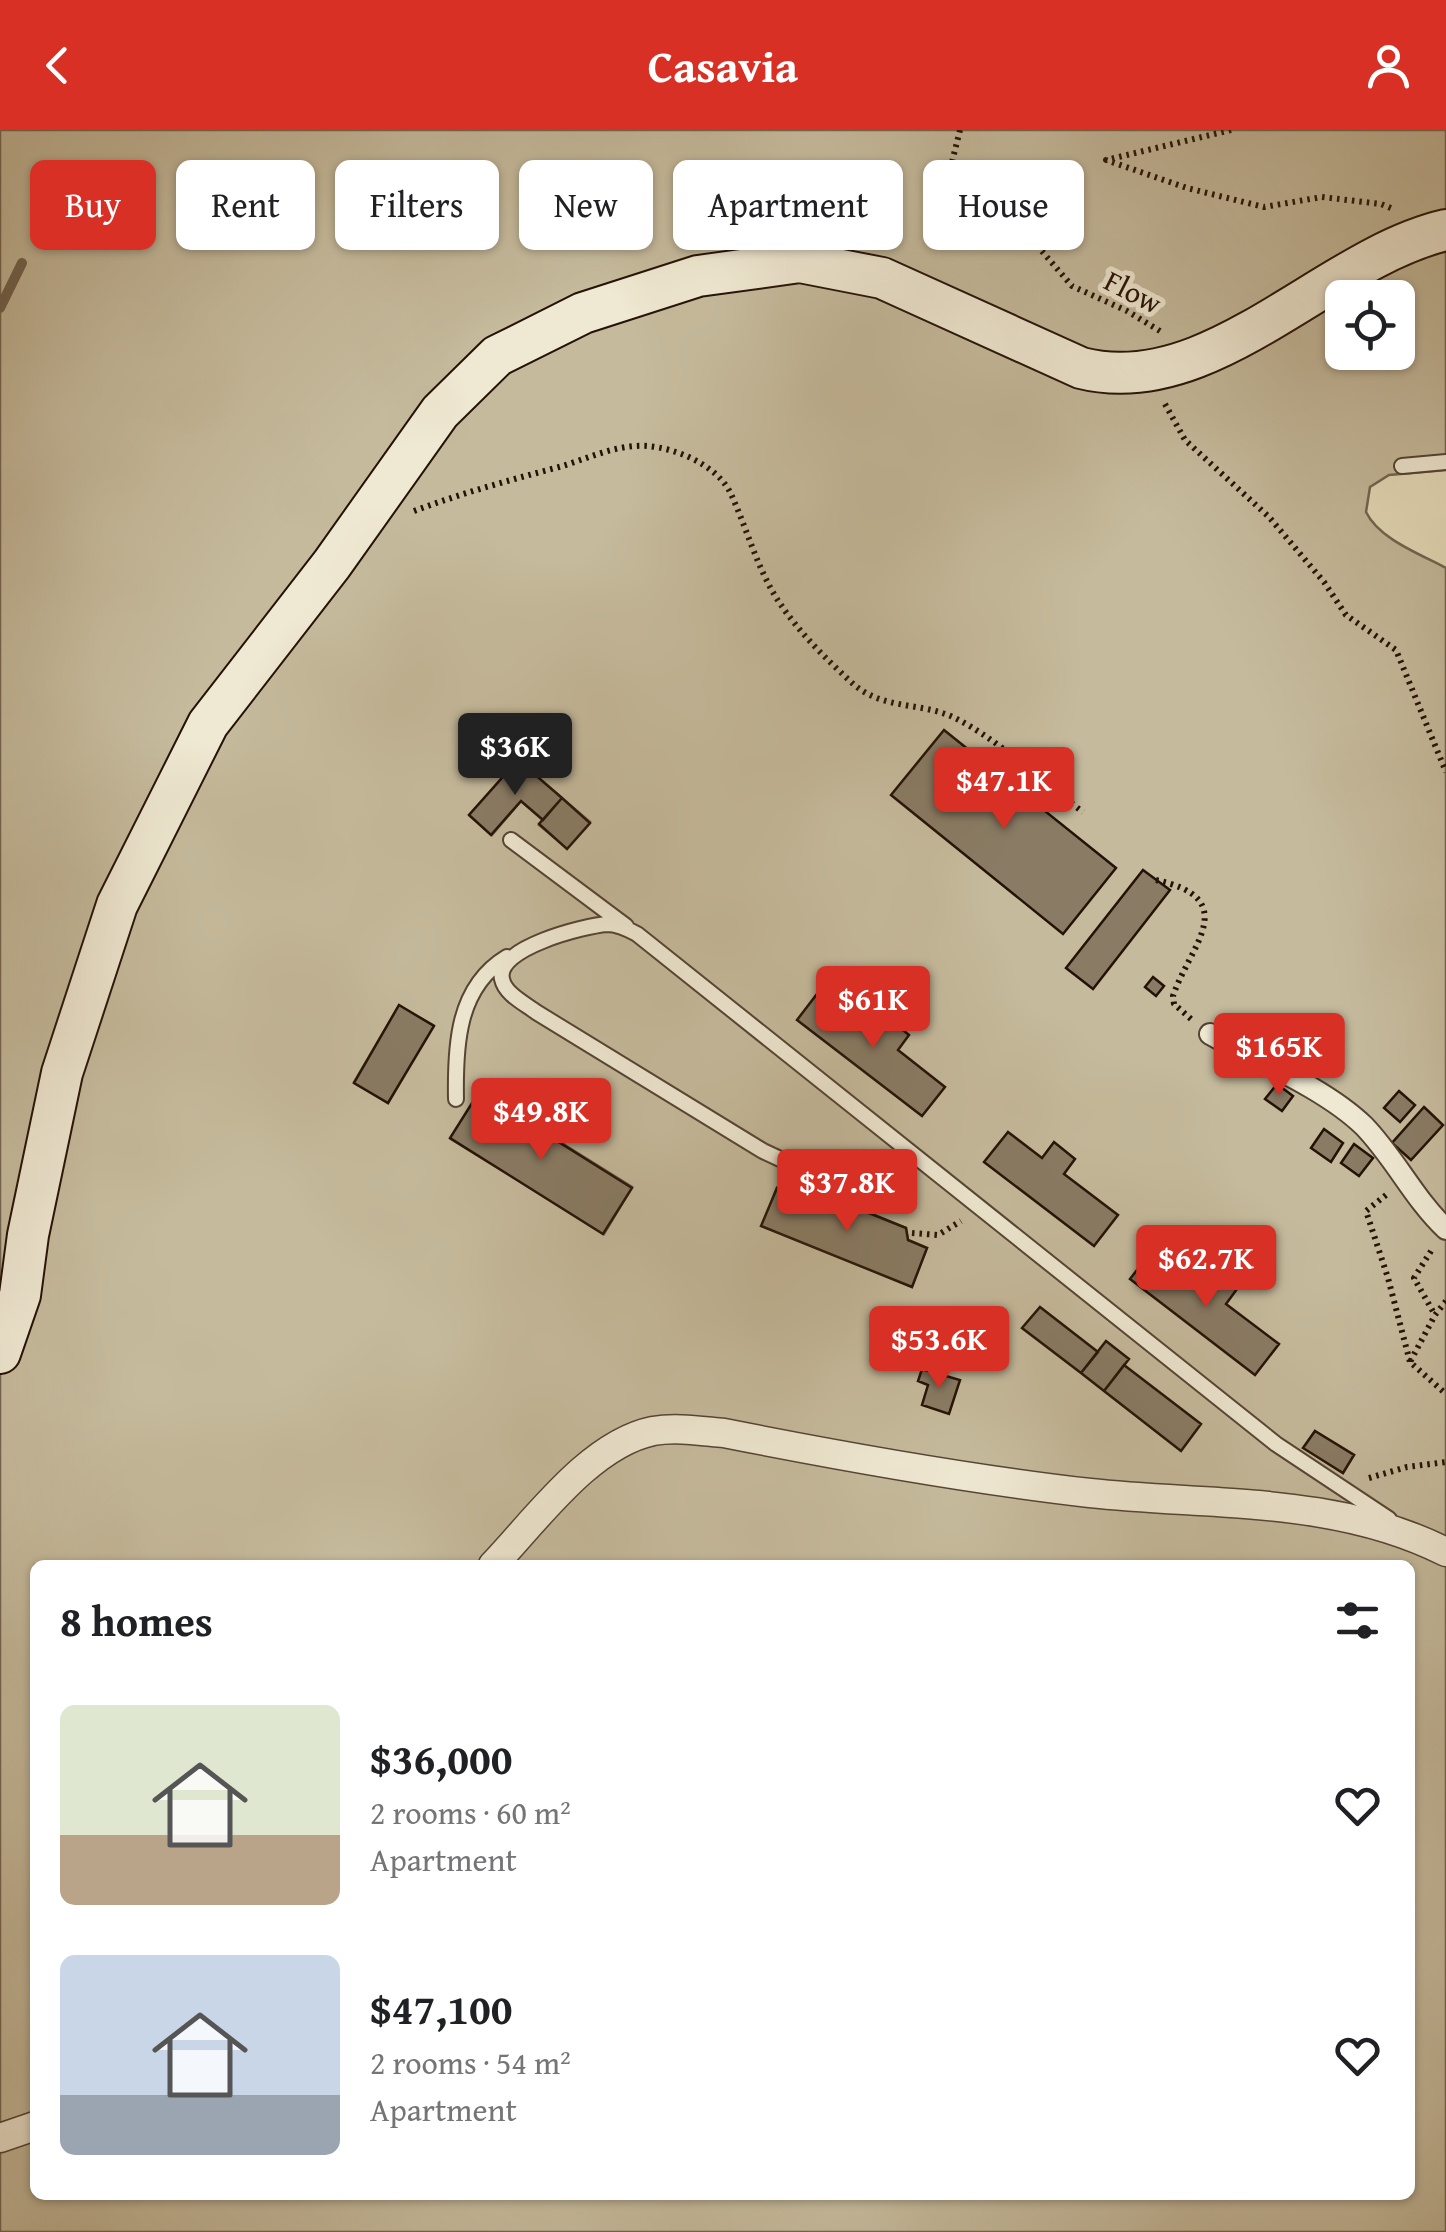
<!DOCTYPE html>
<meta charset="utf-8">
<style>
body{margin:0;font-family:"Gentium Book Plus",serif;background:#f6f6f6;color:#202124;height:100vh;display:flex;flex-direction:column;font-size:38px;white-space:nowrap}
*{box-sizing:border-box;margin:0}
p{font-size:32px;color:#757577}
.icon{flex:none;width:55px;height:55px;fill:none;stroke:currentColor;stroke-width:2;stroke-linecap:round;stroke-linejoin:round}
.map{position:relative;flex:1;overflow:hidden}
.details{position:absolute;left:30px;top:1430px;width:1385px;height:640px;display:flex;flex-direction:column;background:#fff;border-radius:15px;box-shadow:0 2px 8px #0004}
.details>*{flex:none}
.hud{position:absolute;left:30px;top:30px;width:1388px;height:90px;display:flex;gap:20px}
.controls{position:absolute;left:1325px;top:150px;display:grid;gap:20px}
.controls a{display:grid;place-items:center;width:90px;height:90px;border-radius:15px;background:#fff;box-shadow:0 2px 8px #0004;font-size:50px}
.price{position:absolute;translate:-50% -85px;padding:0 22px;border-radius:10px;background:#d93025;color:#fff;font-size:32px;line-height:65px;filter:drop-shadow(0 2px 5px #0008)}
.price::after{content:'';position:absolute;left:50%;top:60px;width:30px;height:22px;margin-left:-15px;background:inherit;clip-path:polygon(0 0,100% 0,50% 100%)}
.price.on{background:#222;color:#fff}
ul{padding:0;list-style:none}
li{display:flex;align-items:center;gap:30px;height:250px;padding:0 30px}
li span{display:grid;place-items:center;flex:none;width:280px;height:200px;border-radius:15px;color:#555}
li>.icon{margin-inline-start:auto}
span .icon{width:120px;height:120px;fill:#fffc;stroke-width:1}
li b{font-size:42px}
h2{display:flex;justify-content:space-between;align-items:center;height:120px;padding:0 30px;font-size:42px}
.pill{padding:0 35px;border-radius:15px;background:#fff;box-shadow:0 2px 8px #0004;font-size:35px;line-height:90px}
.pill.on{background:#d93025;color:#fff}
header{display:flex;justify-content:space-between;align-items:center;height:130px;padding:0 30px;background:#d93025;color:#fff;font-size:45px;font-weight:700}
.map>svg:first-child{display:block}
.green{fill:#c5ba9c;stroke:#756652;stroke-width:2.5;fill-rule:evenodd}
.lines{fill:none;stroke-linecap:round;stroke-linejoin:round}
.stream{stroke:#71624e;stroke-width:10}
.building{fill:#897b64;stroke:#251207;stroke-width:2.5}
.service-casing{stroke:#554434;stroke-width:18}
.pedestrian-casing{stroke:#554434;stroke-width:24}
.minor-casing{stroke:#554434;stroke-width:31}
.secondary-casing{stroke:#251207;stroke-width:44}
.path{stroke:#251207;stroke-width:6;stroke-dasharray:2.5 5;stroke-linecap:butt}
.service{stroke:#efe8d2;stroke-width:14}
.pedestrian{stroke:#efe8d2;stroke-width:20}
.minor{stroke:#efe8d2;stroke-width:28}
.secondary{stroke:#efe8d2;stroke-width:40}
.labels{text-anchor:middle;stroke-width:10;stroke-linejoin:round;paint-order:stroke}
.street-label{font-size:30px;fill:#251207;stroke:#efe8d2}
</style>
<header><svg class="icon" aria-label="back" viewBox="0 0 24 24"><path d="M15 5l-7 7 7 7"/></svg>Casavia<svg class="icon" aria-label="person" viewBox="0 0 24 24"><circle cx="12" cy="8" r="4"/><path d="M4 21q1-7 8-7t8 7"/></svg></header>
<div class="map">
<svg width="1446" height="2102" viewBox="0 0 1446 2102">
<rect width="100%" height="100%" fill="#e6dcba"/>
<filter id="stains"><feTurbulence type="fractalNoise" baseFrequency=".002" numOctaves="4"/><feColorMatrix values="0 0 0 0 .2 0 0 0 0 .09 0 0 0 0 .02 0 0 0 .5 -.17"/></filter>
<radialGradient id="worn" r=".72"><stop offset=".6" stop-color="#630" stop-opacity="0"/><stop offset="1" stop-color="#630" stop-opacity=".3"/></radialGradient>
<!-- green -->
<path class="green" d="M0,0H1446V340L1389,345L1370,357L1366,382C1379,409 1420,424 1446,438V2102H0ZM1342,168H1398V222H1342ZM517,630L590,692L567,718L539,695L543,690L521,671L492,705L470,686ZM399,876L433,895L388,973L354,952ZM480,962L632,1057L604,1104L451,1009ZM777,1058L808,1071L818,1062L906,1098L908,1110L927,1118L912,1156L762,1096ZM1315,1301L1354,1325L1343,1343L1304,1318ZM35,1435H1410V2065H35Z"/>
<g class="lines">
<!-- stream -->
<path class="stream" d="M0,178L22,133"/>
</g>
<!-- building -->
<path class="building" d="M944,600L1116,738L1063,804L891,665Z
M518,630L562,668L543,690L521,671L491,705L469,685Z
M562,668L590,693L567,719L539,694Z
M1143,740L1170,760L1093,859L1066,838Z
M1153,847L1164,856L1156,866L1145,857Z
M820,860L875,903L887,887L909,905L898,920L945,957L922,986L797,890Z
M399,875L434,896L388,973L354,953Z
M1277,954L1293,966L1282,981L1265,969Z
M1399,961L1415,975L1400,992L1384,978Z
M479,962L632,1058L603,1104L450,1008Z
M1424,977L1443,995L1411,1030L1392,1013Z
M1324,999L1343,1013L1331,1032L1311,1018Z
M1008,1002L1042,1028L1054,1012L1075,1029L1064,1044L1118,1085L1094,1116L984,1032Z
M1354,1014L1373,1028L1359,1046L1341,1033Z
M777,1058L808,1071L817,1062L906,1098L908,1110L927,1118L912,1157L761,1096Z
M1154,1118L1204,1157L1215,1142L1237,1159L1226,1174L1279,1214L1255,1245L1130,1149Z
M1040,1177L1098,1222L1081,1243L1022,1198Z
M1106,1211L1129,1229L1104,1261L1081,1243Z
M1124,1235L1201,1294L1181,1321L1104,1261Z
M922,1239L960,1250L949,1284L922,1275L928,1255L918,1251Z
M1315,1301L1354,1325L1343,1343L1303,1318Z"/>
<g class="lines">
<!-- service casing -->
<g class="service-casing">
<path id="service" d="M1402,336L1446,332
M511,710L626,796
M456,969C455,916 457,857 507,827
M823,1049L763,1021L536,882C524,873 505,864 502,849C495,818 584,796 607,794C618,794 628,799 637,804L1276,1314L1389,1389"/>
</g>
<!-- pedestrian casing -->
<g class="pedestrian-casing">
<path id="pedestrian" d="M1210,904C1257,930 1326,959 1364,996C1395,1028 1414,1069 1446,1099"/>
</g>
<!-- minor casing -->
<g class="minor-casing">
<path id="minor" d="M493,1435C536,1390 590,1314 653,1301C676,1297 701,1301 724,1303C845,1327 967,1349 1090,1363C1211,1376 1335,1366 1446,1422
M0,2008L35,1996"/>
</g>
<!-- secondary casing -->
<g class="secondary-casing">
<path id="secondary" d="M0,1223L20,1165L28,1105L62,943L117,775L208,594L332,434L440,282L497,226L583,183L698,146L800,132L882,148L1081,238C1211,271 1325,128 1446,100"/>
</g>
<!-- path -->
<path class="path" d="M960,0L952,32L981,85L1034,112L1072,156L1127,181L1160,201
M1231,0L1106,30L1187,58L1264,77L1322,67L1381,74L1393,79
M1165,274L1185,310L1269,387L1324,452L1346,485L1396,520L1446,642
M414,381C462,363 510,350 559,337C587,329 616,314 647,316C676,318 716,335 730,362C747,398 757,439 779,472C798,501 825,528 850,551C881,581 920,571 955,588C999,610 1043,652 1083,682
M1156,750C1244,769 1189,817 1173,866L1174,874L1191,889
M1386,1065L1366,1081L1388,1148L1410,1232
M912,1103L938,1105L961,1091
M1431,1121L1414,1148L1435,1185
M1446,1171L1435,1185L1410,1232L1446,1264
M1369,1348L1407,1337L1446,1332"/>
<!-- service -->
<use href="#service" class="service"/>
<!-- pedestrian -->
<use href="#pedestrian" class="pedestrian"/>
<!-- minor -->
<use href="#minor" class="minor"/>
<!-- secondary -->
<use href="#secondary" class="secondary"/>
</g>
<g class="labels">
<!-- street labels -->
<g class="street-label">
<text transform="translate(1133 162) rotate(27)" y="10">Flow</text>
</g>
</g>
<rect width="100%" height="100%" filter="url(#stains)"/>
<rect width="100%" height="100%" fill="url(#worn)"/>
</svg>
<div class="controls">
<a><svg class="icon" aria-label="locate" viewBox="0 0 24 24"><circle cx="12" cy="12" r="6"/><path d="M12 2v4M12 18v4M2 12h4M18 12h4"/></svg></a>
</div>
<b class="price on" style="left:515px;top:668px">$36K</b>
<b class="price" style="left:1004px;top:702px">$47.1K</b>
<b class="price" style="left:873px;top:921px">$61K</b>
<b class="price" style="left:1279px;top:968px">$165K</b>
<b class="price" style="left:541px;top:1033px">$49.8K</b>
<b class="price" style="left:847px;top:1104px">$37.8K</b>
<b class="price" style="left:1206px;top:1180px">$62.7K</b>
<b class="price" style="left:939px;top:1261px">$53.6K</b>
<div class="hud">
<a class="pill on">Buy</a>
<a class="pill">Rent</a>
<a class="pill">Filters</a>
<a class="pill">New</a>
<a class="pill">Apartment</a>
<a class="pill">House</a>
</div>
<section class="details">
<h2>8 homes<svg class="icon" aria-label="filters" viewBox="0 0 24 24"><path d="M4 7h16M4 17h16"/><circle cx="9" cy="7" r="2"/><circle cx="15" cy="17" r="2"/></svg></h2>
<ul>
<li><span style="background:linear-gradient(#dfe7d0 65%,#b9a48a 0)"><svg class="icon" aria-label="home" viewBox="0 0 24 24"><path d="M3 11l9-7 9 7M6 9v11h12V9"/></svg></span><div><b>$36,000</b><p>2 rooms · 60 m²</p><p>Apartment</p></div><svg class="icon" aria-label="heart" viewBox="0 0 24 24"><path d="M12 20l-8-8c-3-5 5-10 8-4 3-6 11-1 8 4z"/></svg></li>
<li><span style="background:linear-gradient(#c9d6e8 70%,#9aa5b1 0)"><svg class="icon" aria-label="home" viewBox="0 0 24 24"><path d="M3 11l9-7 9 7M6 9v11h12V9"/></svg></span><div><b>$47,100</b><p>2 rooms · 54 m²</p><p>Apartment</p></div><svg class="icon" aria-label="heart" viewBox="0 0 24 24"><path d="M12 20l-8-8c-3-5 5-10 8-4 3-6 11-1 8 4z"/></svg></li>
</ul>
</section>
</div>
